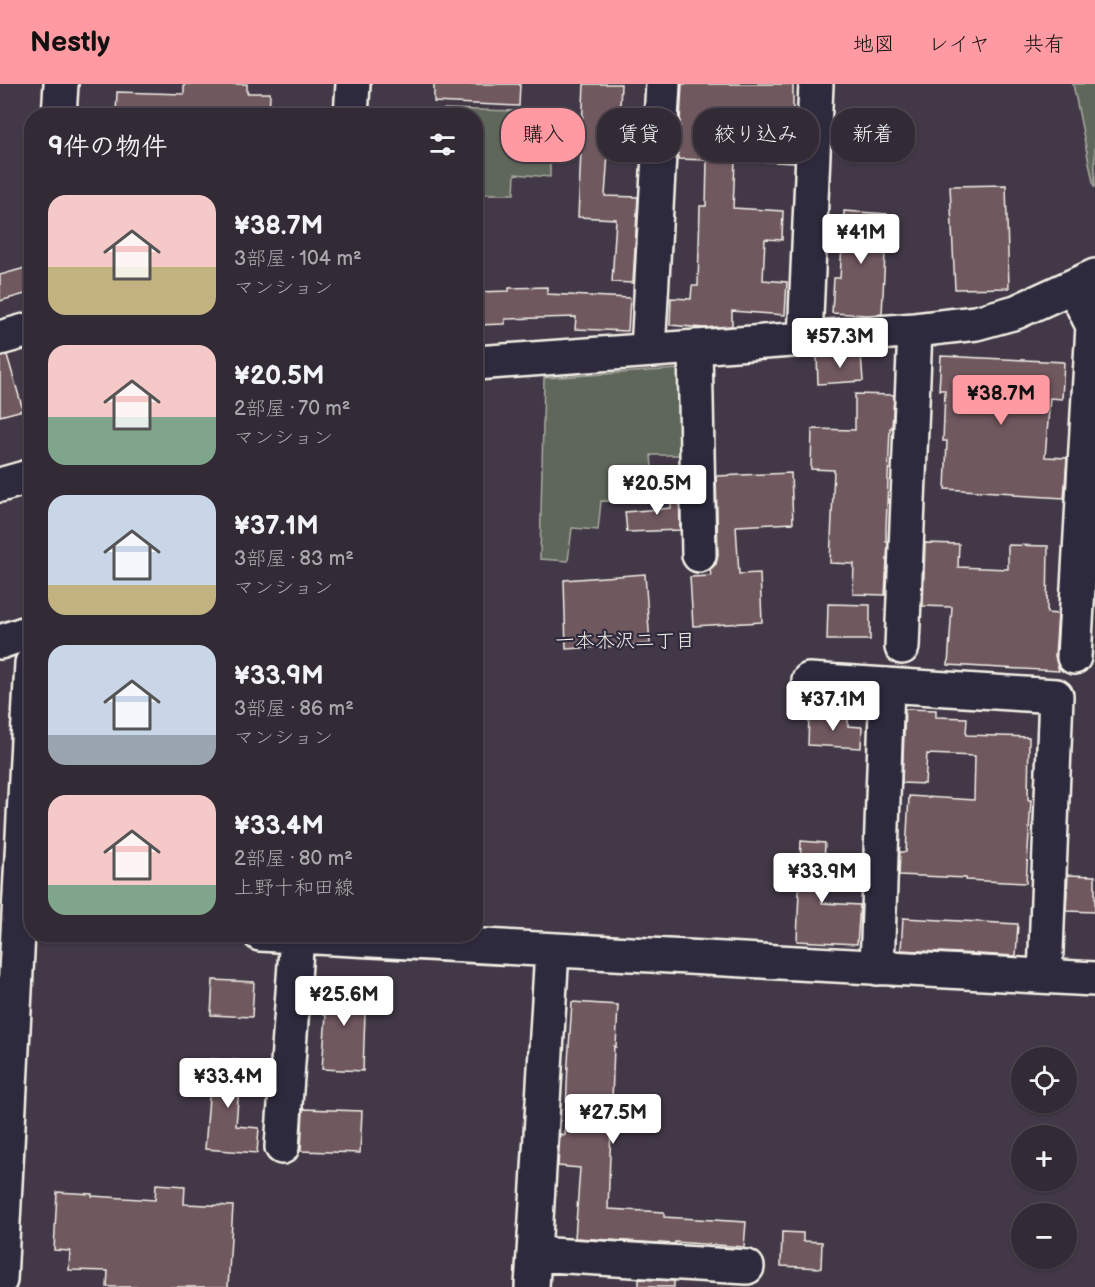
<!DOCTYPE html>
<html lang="ja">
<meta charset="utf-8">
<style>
body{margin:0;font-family:"Balsamiq Sans","Klee One",sans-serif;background:#3d3641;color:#f1f3f6;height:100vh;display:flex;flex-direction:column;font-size:22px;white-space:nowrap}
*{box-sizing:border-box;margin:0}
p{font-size:20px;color:#a8a7ad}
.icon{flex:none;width:33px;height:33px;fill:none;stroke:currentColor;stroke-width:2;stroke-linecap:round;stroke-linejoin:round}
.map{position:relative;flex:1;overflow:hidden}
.details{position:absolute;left:24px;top:24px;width:459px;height:834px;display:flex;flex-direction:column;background:#322a35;border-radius:24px;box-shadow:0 2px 4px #0004,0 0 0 2px #4d4650}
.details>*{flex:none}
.guide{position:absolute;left:501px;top:24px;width:504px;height:54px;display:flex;gap:12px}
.fabs{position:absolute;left:1011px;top:963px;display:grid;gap:12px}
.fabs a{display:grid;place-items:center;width:66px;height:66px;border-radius:50%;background:#322a35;box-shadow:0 2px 4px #0004,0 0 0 2px #4d4650;font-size:30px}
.price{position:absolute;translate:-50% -51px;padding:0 14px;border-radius:6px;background:#fff;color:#222;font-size:20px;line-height:39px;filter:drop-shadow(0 2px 3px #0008)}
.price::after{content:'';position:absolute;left:50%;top:36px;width:18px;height:14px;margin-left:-9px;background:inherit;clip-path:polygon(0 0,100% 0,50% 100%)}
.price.active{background:#ff9aa2;color:#111}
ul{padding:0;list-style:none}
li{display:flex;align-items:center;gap:18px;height:150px;padding:0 24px}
li span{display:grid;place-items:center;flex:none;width:168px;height:120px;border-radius:18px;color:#555}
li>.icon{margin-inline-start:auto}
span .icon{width:72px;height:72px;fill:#fffc;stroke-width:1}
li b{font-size:26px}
h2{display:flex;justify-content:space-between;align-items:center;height:72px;padding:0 24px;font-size:26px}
.pill{padding:0 21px;border-radius:24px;background:#322a35;box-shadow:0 2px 4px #0004,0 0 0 2px #4d4650;font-size:21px;line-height:54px}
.pill.active{background:#ff9aa2;color:#111}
header{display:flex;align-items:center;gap:36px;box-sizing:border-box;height:84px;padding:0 30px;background:#ff9aa2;color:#111}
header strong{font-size:28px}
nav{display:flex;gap:33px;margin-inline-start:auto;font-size:21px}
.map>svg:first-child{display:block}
.green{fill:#5f665a;stroke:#aaaca1;stroke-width:1.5}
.building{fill:#6f595f;stroke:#f4f1e8;stroke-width:1.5}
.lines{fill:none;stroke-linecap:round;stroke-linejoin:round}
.minor-casing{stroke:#f4f1e8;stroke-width:38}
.major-casing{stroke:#f4f1e8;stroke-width:38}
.minor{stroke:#2f2a3d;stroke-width:33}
.major{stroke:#2f2a3d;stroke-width:33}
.labels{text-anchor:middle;stroke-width:4.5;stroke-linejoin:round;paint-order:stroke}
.neighbourhood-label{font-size:20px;fill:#f4f1e8;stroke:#2f2a3d}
</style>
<header>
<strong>Nestly</strong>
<nav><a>地図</a><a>レイヤ</a><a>共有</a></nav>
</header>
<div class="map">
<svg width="1095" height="1203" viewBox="0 0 1095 1203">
<rect width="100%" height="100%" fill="#423847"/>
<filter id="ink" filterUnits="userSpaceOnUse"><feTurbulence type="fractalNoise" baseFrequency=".0167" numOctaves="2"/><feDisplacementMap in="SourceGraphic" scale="12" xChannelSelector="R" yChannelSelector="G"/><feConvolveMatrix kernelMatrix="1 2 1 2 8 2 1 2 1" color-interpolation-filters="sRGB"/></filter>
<g filter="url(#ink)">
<!-- green -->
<path class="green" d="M1073,0H1095V103H1094Z
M444,25L550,28V93L515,90L514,110H476V32L444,31Z
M678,285L682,371H651L655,418L601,417L598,446L572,444L568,477L540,475L544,294Z"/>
<!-- building -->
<path class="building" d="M184,0H247V9H270L269,32H116L117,8L184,10Z
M434,0H520L519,22L434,18Z
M584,0H621L618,69H608L605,112L638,113L633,199L612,198L616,135L578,133Z
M682,0H793V39H796L794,79L735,76L733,124L783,127L782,156L765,155L763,196L787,198L785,231L732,227V242L704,244L670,241L671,214L691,215L692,202H698L700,122H706L707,76L678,75Z
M1006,101L1009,204L955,205L950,102Z
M844,127L887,130L882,230L868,231L832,229L834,194H840Z
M25,184L32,208L0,217V191Z
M547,203V210L630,214L628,247L575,245L576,233L505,235V240L476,241V208L509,207V204Z
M861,270L863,297L818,300L817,273Z
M7,271L23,326L0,332V272Z
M941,272L1064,278L1062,315L1050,314L1045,373L1067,374L1064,414L1014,411V409L945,405L947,357H943L945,306H939Z
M855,310L894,311L892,344H890L886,446V458H888L885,511L853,510L854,480L830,479L834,386L811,385L812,345L855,346Z
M791,389L793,439L736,442L739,490L760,489L762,538L693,542L690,493L711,492L710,485L716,480L718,471L716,392Z
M670,396H679L680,446L627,448L625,428L671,424Z
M925,459L959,460L958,483L1008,485V461L1048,462L1047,529L1058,530L1055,572L1059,587L948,581L952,523L923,522Z
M645,490L650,560L566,565L564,496Z
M828,520L870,521V556H827Z
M905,625L936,626V633L967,634L966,651L1029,653L1028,716H1031L1026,799L966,796V794L899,791L900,768H906L909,712L974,716L975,672L927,670L925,700L902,699Z
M809,630L848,632V642L862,643L861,664L808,661Z
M801,757L825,759L822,819L860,821L857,860L797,857Z
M1068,791L1095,792V828L1066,827Z
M903,834L1018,840L1016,872L901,866Z
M213,896L254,898L252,933L211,931Z
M325,899L366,900L363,987L322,985L326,931H323Z
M572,918L618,921L616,963L614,962L608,1125L664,1128V1133L746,1138L744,1163L675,1158V1160L575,1154L580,1084L558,1082L560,1050L565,1051L568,978Z
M210,975L247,977L246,1002H239L236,1042L259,1044L257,1069L205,1065L210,1000H208Z
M303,1025L362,1027L360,1069L301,1067Z
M156,1100L185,1102L184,1120L233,1122L228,1203H107L108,1187L69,1186L70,1167L54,1166L57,1108L92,1110V1112L155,1116Z
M782,1148L803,1149V1157L822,1158L821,1184L781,1182Z
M639,1195L674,1197V1203H639Z"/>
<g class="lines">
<!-- minor casing -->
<g class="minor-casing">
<path id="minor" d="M351,32L353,0
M1073,202L1093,242L1074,573
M0,254L32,245
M805,255L816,0
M695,263L699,471
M648,266L663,0
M476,279L805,255L915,246L976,239L1016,228L1095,192
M0,401L32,392
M0,558L32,547
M902,563L915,246
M809,596L1056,612L1045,892
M260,850L1095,895
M877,884L887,601
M282,1063L297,852
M534,1170L747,1183
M532,1203L552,866"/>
</g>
<!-- major casing -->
<g class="major-casing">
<path id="major" d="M59,32L61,0
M0,1196L32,579"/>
</g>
<!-- minor -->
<use href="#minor" class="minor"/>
<!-- major -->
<use href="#major" class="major"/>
</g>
</g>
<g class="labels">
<!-- neighbourhood labels -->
<g class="neighbourhood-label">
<text x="625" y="563">一本木沢二丁目</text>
</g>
</g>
</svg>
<div class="fabs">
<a><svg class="icon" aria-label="locate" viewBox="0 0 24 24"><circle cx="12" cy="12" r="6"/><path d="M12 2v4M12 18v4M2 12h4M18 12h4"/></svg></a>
<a>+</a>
<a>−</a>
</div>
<b class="price" style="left:861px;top:181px">¥41M</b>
<b class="price" style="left:840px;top:285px">¥57.3M</b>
<b class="price active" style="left:1001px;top:342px">¥38.7M</b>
<b class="price" style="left:657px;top:432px">¥20.5M</b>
<b class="price" style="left:833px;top:648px">¥37.1M</b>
<b class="price" style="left:822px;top:820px">¥33.9M</b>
<b class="price" style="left:344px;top:943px">¥25.6M</b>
<b class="price" style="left:228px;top:1025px">¥33.4M</b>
<b class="price" style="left:613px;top:1061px">¥27.5M</b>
<div class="guide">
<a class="pill active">購入</a>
<a class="pill">賃貸</a>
<a class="pill">絞り込み</a>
<a class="pill">新着</a>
</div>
<section class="details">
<h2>9件の物件<svg class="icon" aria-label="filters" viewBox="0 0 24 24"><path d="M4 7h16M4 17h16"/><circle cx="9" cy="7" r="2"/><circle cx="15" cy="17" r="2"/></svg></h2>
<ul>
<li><span style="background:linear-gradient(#f6c9c9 60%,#c2b280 0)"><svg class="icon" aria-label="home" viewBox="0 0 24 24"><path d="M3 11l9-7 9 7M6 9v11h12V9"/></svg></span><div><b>¥38.7M</b><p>3部屋 · 104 m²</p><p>マンション</p></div></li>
<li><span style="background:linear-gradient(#f6c9c9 60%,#7fa58c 0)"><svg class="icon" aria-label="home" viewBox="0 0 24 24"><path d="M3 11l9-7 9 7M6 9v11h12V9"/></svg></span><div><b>¥20.5M</b><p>2部屋 · 70 m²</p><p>マンション</p></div></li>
<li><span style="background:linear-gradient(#c9d6e8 75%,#c2b280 0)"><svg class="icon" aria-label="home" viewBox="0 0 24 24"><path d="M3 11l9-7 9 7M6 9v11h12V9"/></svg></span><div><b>¥37.1M</b><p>3部屋 · 83 m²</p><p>マンション</p></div></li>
<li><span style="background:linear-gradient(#c9d6e8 75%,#9aa5b1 0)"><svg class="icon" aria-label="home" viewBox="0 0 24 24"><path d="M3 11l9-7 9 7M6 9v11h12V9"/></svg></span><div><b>¥33.9M</b><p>3部屋 · 86 m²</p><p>マンション</p></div></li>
<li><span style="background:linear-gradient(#f6c9c9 75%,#7fa58c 0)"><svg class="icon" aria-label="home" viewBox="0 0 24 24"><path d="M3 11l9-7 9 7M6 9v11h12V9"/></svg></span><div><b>¥33.4M</b><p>2部屋 · 80 m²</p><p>上野十和田線</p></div></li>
</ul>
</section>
</div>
